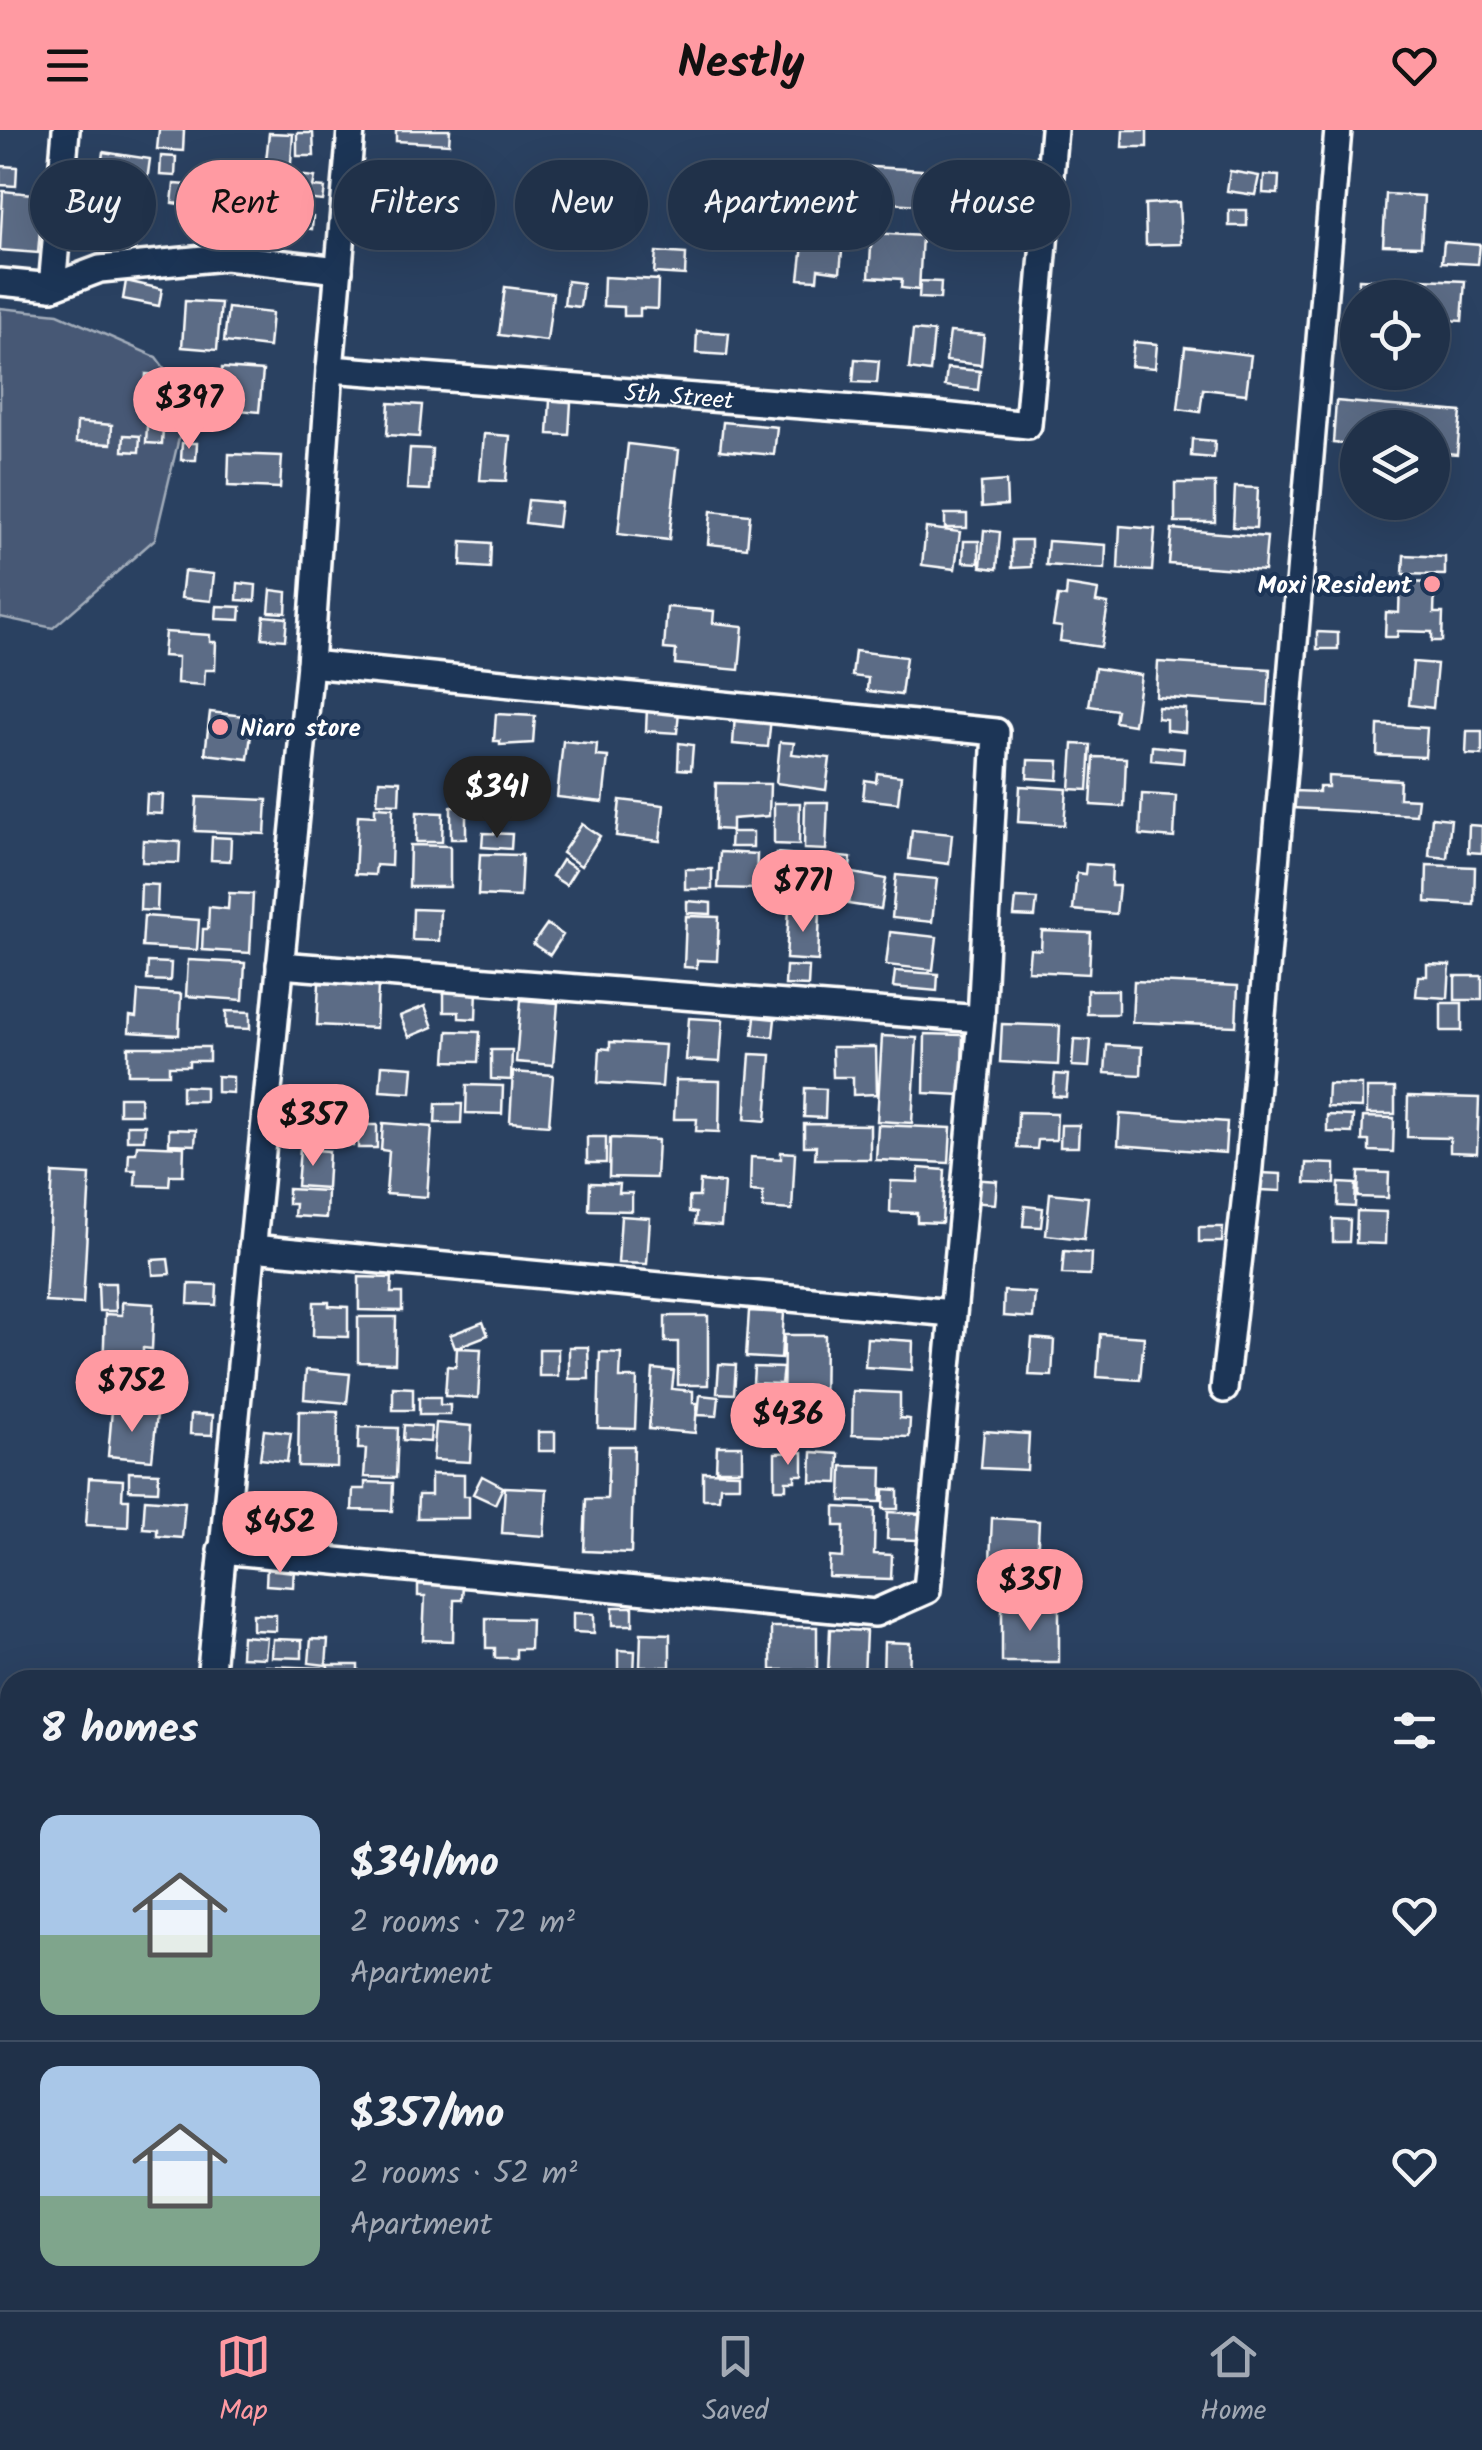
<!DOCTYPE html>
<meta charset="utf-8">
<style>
body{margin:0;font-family:Kalam,sans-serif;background:#2d3d53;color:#f1f3f6;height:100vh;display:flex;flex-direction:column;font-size:38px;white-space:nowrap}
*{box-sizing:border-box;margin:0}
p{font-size:32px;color:#a2a9b4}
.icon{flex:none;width:55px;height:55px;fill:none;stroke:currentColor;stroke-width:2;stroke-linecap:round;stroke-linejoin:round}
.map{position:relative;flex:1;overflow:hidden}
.drawer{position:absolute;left:0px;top:1540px;width:1482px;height:640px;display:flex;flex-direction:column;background:#203149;border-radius:30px 30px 0 0;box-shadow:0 10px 40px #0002,0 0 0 2px #3d4c61}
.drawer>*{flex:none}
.hud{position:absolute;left:30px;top:30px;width:1422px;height:90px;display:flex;gap:20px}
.buttons{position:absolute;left:1340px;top:150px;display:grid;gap:20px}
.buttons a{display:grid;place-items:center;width:110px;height:110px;border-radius:50%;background:#203149;box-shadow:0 10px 40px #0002,0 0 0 2px #3d4c61;font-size:50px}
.price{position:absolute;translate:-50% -85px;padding:0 22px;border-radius:35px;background:#ff9aa2;color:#111;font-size:32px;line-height:65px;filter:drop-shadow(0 2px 5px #0008)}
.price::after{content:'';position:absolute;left:50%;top:60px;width:30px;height:22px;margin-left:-15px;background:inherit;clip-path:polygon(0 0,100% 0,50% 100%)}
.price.on{background:#222;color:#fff}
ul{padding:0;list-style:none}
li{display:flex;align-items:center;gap:30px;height:250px;padding:0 40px}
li+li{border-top:2px solid #3d4c61}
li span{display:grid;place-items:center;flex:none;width:280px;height:200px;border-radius:20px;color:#555}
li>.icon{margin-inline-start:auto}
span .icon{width:120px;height:120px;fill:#fffc;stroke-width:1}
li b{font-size:42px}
h2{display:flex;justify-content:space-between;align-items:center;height:120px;padding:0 40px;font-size:42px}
.pill{padding:0 35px;border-radius:45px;background:#203149;box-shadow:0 10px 40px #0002,0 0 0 2px #3d4c61;font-size:35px;line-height:90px}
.pill.on{background:#ff9aa2;color:#111}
header{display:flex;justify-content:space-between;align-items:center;height:130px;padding:0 40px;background:#ff9aa2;color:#111;font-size:45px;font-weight:700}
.tab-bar{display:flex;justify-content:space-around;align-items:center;height:140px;border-top:2px solid #3d4c61;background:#203149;font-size:28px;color:#a2a9b4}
.tab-bar a{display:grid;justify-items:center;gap:5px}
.tab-bar .on{color:#ff9aa2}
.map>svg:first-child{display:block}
.green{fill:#465975;stroke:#a2acba;stroke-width:2.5}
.building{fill:#5b6c86;stroke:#fff;stroke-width:2.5}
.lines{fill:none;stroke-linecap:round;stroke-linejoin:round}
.street-casing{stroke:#fff;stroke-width:32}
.street{stroke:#1d3557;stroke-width:25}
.poi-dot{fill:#ff9aa2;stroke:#1d3557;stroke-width:4}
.labels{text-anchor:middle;stroke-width:8;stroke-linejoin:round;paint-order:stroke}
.street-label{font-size:25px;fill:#fff;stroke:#1d3557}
.poi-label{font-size:25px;font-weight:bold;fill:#fff;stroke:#1d3557;text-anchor:end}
</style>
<header><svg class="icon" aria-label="menu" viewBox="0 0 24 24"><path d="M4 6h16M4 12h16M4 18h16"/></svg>Nestly<svg class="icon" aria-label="heart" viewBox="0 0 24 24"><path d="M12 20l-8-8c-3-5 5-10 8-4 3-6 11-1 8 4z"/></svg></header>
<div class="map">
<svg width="1482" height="2180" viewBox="0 0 1482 2180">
<rect width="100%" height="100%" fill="#2a4161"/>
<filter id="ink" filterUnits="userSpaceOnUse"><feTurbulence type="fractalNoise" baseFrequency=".01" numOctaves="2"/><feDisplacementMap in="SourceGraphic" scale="20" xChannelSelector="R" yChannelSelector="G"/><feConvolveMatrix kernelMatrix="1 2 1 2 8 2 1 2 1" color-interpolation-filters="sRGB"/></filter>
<g filter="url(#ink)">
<!-- green -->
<path class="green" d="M0,178L58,184L156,227L188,270L155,409L53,498L0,487Z
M1473,1893L1482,1895V2180H475L465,2170H1472Z"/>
<!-- building -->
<path class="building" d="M159,0H184L183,21L157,19Z
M396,0H450L449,14L396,11Z
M1123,0H1147V17H1122Z
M269,3L293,4L291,33L266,31Z
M297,3H313L314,26H297Z
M103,22L150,29L143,80L96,74Z
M161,26L176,27L175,46L160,45Z
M807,33L937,41L934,76L805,67Z
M218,35L237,38L233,63L214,59Z
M270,35L293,37L290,74L268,72Z
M0,36L17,37L16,56L0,55Z
M239,36L250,37L248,64L237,63Z
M1230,41L1259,46L1255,65L1227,61Z
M296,45L315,47L313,57L325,58L323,71L294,68Z
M1264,45L1279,46L1278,64L1263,63Z
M174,54L188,55L187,75L172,73Z
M3,61L43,65L38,123L0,120Z
M954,64L1010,68L1008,91L953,88Z
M1386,64L1424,66L1421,116L1383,115Z
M213,70L232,71L230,102L211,101Z
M1179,72L1181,114L1146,115L1145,74Z
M233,74L250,75L249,101L232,100Z
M263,74L279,75L278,104L261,103Z
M1229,80H1247V96H1229Z
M283,83L313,87L312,99L282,95Z
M747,87L766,88L765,105L746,104Z
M872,103L922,106L919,160L901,158L902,149L869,147Z
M804,106L843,110L840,142L818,139L817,150L799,149Z
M1444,112L1480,115L1478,134L1442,132Z
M656,122L686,124L685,145L654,143Z
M604,147L658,150L657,179L640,178V186H624V177L603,176Z
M1359,149L1396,151L1395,168H1358Z
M1421,149L1465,151L1462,191L1432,189V168H1420Z
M126,151L162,159L159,176L123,169Z
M567,151L583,153L580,177L564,175Z
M920,151L941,152L940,169L919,168Z
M505,157L553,163L547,211L499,205Z
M185,171L221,173L217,220L182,217Z
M228,178L272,183L269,217L224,212Z
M913,200L934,202L930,242L909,239Z
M697,201L729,203L727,225L696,223Z
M950,202L984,205L981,235L946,231Z
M1134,212L1157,214L1155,238L1131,236Z
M1185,217L1251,225L1246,264L1203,259L1200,282L1178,279Z
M855,229L879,231L877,253L853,252Z
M222,238L263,241L259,282L218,278Z
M947,238L980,241L978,260L945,256Z
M146,244L164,245L162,274L144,273Z
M550,270L571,272L569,305L548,304Z
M1336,271L1461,282L1457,324L1432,322V298H1358V315L1333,313Z
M389,273L422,275L419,307L387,305Z
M148,280L164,281L162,314L146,313Z
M77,292L112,295L111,314L76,312Z
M723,292L777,297L774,325L720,320Z
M484,304L510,306L506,351L480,350Z
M124,305L140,306L139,322L123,321Z
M1192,309L1215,311L1214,328L1191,326Z
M182,313H197L196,330H181Z
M628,314L679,320L669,410L618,404Z
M410,318L432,319L430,360L407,359Z
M229,324L282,326L280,358L228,356Z
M1006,351L1007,375L982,377L981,353Z
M1175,353H1215V392H1175Z
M1235,357L1258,358L1256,398L1233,397Z
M528,370L561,373L558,397L525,393Z
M711,381L750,385L747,418L708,414Z
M945,384H967V398H945Z
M1120,396L1155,399L1152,441L1118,439Z
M926,398L960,402L955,439L922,435Z
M1172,399L1267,407L1264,441L1169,434Z
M984,400L1000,402L997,439L981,437Z
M1012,410H1031V437L1012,438Z
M462,411L491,413L490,438L461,436Z
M964,411H979V433L963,432Z
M1048,411L1106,415L1105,439L1046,435Z
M1404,425L1445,427V445L1403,444Z
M184,441L214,444L211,471L181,468Z
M1400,452L1435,453L1434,483H1443L1442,511H1432V502L1398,501L1397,507H1385L1386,482L1399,483Z
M238,453L256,455L255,471L237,470Z
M1067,455L1098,460L1096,472L1108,474L1101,517L1060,511L1062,497L1053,496L1058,466L1066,467Z
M271,460L287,462L286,483L269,482Z
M217,476L241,477L240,490L216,489Z
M667,477L714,481L713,493L743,496L739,540L675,534L676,520L664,519Z
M264,486L287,488L285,510L262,508Z
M165,502L210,505V512H216L215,540H205L204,555L177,553L178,527L163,526Z
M1317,502L1338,503V519H1317Z
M855,521L906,527L901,565L867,561L868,548L852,546Z
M1158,532L1270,539L1268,575L1156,567Z
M1413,532L1437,534L1433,578L1409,575Z
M1095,538L1141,545L1134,595L1115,592L1117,580L1089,576Z
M1158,577L1186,579L1185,602L1166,600V589L1157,588Z
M647,578L679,581L677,603L646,601Z
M210,582L253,587L248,629L205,624Z
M496,584L535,586L533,613L500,615V611H494Z
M735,585L771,587L768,617L733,614Z
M1378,595L1427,598L1425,627L1377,625Z
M1467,601H1482V625L1466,624Z
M563,611L597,614L596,626L608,627L603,672L557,667Z
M780,612L794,613L792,624L830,628L826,660L776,653Z
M679,613L693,615L691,640L678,639Z
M1073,614L1091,615L1088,660L1070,659Z
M1152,616L1184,619L1183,633L1151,630Z
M1094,627L1126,628L1124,677L1091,675Z
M1028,630L1059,631L1058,650L1027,648Z
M877,643L901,646L898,673L863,669L865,650L876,652Z
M1328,646L1400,650L1399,668L1418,669L1416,685L1293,678L1294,661L1319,662V657H1328Z
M379,650L400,651L399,674L377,673Z
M716,653L770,654L769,686L732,689V700L715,699Z
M1020,656L1067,659L1064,695L1018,692Z
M147,664L163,665L162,684L146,683Z
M1142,664L1176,666L1174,708L1140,705Z
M197,667L267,670L265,704L195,701Z
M620,670L664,675L660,711L616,706Z
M805,672H828L826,720L804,719Z
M774,673H800L799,715L774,714Z
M375,677L393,678L391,736L376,735L375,745L355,744L358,685L375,686Z
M451,677H466V709H451Z
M417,682L443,683L442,712H416Z
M1432,687L1451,689L1447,728L1429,726Z
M582,694L600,706L581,736L562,723Z
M1469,695L1482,696V723L1468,722Z
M912,700L952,704L949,734L909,729Z
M731,702H753V717H730Z
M483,703L512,704L511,719L482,717Z
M212,707L231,708L230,731L211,730Z
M143,710L180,712L179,733L142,732Z
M410,715L450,716V757H409Z
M720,722L757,724L756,759L718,758Z
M776,723L800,725L799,732L825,734L822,768L804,767L803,776L771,773Z
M480,724L522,725L520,767L478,765Z
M830,726L851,728L849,747L828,745Z
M562,730L576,739L566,755L552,746Z
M1086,734L1112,736L1111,756H1119L1116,784L1073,780L1077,743L1085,744Z
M1427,735L1475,737L1474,775L1426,772Z
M685,739H712V759H685Z
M853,743L886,749L881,779L848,774Z
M896,745L937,749L932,792L892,788Z
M141,754L158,755L157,781L140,780Z
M229,763L253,764L250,823L202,820L203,799H208L209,777L228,779Z
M1016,768L1037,769L1035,787L1014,786Z
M687,771L711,773V784L687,783Z
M413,779L440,780L439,811L412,810Z
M789,779L820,780L818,831L786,829Z
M144,786L199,790L197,820L142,817Z
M686,786L719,787L717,831L697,830V838L684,837Z
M547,794L563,805L550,825L533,814Z
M1042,801L1091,803L1089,844L1028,841L1030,819L1041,820Z
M890,802L937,807L933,840L886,835Z
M188,830L245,833L243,870L186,866Z
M148,832L171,833L170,851L147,850Z
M1427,834L1450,835L1448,868L1416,866L1418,846H1427Z
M786,836L809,837L808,856L785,855Z
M895,841L938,844L937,861L893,857Z
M1455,846H1482V870H1455Z
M1134,851L1238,856L1236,896L1132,892Z
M319,853L378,856L376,898L317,895Z
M444,857H477L476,889L459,888V882H444Z
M1087,860H1118V884H1087Z
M138,861L181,864L179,905L129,902L130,886L136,887Z
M521,870L558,873L553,935L516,932Z
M1441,873H1462V901H1441Z
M425,876L433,897L409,907L400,886Z
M226,881L250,882V899L226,898Z
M755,887L775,889L773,907L753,905Z
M689,888L723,890L720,932L686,930Z
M1002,894L1060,896L1058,935L1000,932Z
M448,901L480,902L478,932L446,931Z
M925,904L963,905L961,965L924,963Z
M882,906L917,908L912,993L877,991Z
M1074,909L1091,910L1089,937L1072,936Z
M610,912L665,915L662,957L598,953L600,918L610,919Z
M1107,915L1142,917L1141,945L1105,943Z
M128,917H209V931H189V936H169V944H128Z
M832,917H876L877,964L853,965V947H833Z
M491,920H512L511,950L491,949Z
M750,924L771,925L766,991L745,989Z
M382,935L413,937L411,963L380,961Z
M513,942L553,945L549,995L510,992Z
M1055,944L1068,945L1066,967L1053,966Z
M217,946L233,947V963L217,962Z
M676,950L720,951L719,1002L696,1001L697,989H674Z
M1328,954L1362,955V978L1327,977Z
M467,955L503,956L502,984L466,983Z
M182,956L205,957V971H182Z
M805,958L826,959L825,988L804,987Z
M1367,958H1395V984H1367Z
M1408,966L1479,968L1477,1023L1450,1022V1008L1407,1007Z
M119,967H140L141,984H119Z
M436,974H462L461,993H435Z
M297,977H312L311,996H297Z
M1018,982L1057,983L1056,1010H1038L1037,1019L1017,1018Z
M1120,984L1227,992L1225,1023L1118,1015Z
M1327,985L1353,986L1352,1003L1327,1002Z
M1363,987L1394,988L1393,1022L1369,1021V1011H1362Z
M316,992H353V1016L315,1015Z
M383,993L432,997L427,1067L386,1064L389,1021L381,1020Z
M804,994L870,995V1029H815L816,1016H804Z
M127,995H145L144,1010H127Z
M358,995H377V1018H358Z
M878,995L951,998L949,1033L876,1030Z
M1061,995H1079L1078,1017H1060Z
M169,999L196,1000L195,1015L169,1014Z
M587,1007H606V1033H587Z
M610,1008L658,1010L656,1048L609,1047Z
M137,1015L184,1017L183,1045H170L169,1056L135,1055L136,1040H128L129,1023H136Z
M300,1019L329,1021L327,1058L297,1056Z
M781,1022L795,1023L792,1080L763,1078V1062L750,1061L751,1027L781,1029Z
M1306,1033L1335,1034V1054L1305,1053Z
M919,1038L945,1040L942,1093L917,1092V1083L890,1082L891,1051L918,1052Z
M1359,1042L1389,1043L1388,1068L1358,1067Z
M53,1043L90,1045L83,1174L45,1172Z
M1260,1043L1281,1044V1061L1260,1060Z
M971,1049L997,1051L995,1074L970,1072Z
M700,1051L724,1053L721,1096L695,1094L696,1083L689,1082V1067H699Z
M590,1053L620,1054L619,1063H632V1081L589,1080Z
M1339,1053L1356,1054L1355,1077L1338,1076Z
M288,1059L327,1061L326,1088L294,1086L295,1074H288Z
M1050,1063L1088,1067L1084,1109L1046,1105Z
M1025,1076L1043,1078L1041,1097L1023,1096Z
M1357,1081L1386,1082L1385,1114L1356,1113Z
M621,1086L650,1088L647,1134L618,1133Z
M1333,1089L1350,1090L1349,1112H1333Z
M1199,1097H1223L1222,1112H1199Z
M1064,1121L1091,1123L1090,1145L1062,1144Z
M168,1129L170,1144L153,1145L152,1130Z
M359,1147L392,1148L391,1163H402V1181L359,1180Z
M98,1153H115L116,1181H99Z
M189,1154L217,1155L216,1175L188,1174Z
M1004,1161L1035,1163L1033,1188L1003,1186Z
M122,1172L154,1174L152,1219L143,1218V1228H128L127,1242L103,1241L105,1184L122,1185Z
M314,1172H329V1176L348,1177V1207L313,1206Z
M749,1181L784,1183L781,1229L746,1227Z
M665,1186H708V1255H678V1212H665Z
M358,1187H396L395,1233L358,1232Z
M483,1192L488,1205L455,1218L450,1205Z
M1100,1204L1144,1207L1140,1250L1097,1247Z
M784,1205H825L824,1283H783Z
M867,1208L913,1211L912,1240L865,1237Z
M1032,1208L1054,1210L1052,1246L1029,1245Z
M569,1217H588L589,1249H569Z
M457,1218L481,1219L478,1268L445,1266L447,1236L456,1237Z
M539,1219H558V1246H539Z
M600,1222L621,1223L620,1248H637L635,1299L598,1298Z
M719,1234L736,1235L734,1264L717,1263Z
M754,1237L783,1238L781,1254L753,1253Z
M653,1239L674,1241L672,1259L693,1261V1273H697L695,1303L649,1299Z
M306,1240L350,1244L347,1273L304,1269Z
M138,1256H156L155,1276H138Z
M758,1256H777L778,1283H758Z
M393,1257L413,1258V1280H393Z
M853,1261L900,1263V1288L910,1289L909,1307L852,1305Z
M700,1265L719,1267L717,1286L698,1285Z
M419,1267H440V1275H450V1285H419Z
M112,1280L157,1284L152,1330L108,1326Z
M299,1281L338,1282L337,1337L298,1336Z
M191,1284L213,1285L212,1305L190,1304Z
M436,1293L472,1296L470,1332L433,1330Z
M783,1294L804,1295L803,1313L782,1312Z
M404,1295L431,1297L430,1312L403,1310Z
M359,1297L398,1298L396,1348L364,1347L366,1319H358Z
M264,1300L291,1303L287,1332L260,1329Z
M984,1301L1029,1304L1027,1340L981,1338Z
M538,1302H555V1321H538Z
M609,1316H634L631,1423L584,1421L586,1369H607Z
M717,1316H742V1340H716Z
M803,1322V1345H795V1351H786V1359H775V1323Z
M812,1322L839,1324L838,1353L811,1352Z
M842,1336L882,1337L881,1372L841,1371Z
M129,1342L159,1343L158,1361L129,1360Z
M703,1342L739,1343V1356H720L719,1369H703Z
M431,1344L464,1345V1366H469V1388H417L418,1365H431Z
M482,1346L503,1357L495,1374L473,1364Z
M89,1348L123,1350L122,1369H129L128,1397L86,1395Z
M365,1352L393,1353L392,1381L352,1380L353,1359H365Z
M505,1357L547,1359L544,1406L502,1403Z
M884,1359L898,1360V1379H883Z
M145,1369L185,1372L182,1408L157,1406V1399L143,1398Z
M835,1377L875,1379L874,1424L892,1425L891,1449L829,1447L830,1427L843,1428L844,1396H835Z
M888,1382L920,1384L919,1410L887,1409Z
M992,1388L1039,1391L1037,1433L990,1431Z
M267,1435L294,1437L293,1457L266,1455Z
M418,1454L463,1455L462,1470H454L453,1511L423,1510L425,1466H418Z
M613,1477H633V1495H613Z
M1002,1477H1059V1532H1002Z
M573,1483L594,1484V1503L573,1502Z
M253,1484L276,1485V1501L253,1500Z
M486,1488L531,1489L530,1519H516V1528H495V1518H486Z
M771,1497H817V1540H771Z
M830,1499L866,1501L864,1546L828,1544Z
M641,1503L670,1504V1537H640Z
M242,1506L267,1508L265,1528L241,1527Z
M273,1509L302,1510V1528L272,1527Z
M311,1509L328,1510L326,1535L309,1533Z
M884,1512L910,1513L909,1550H883Z
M618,1520L635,1521L634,1544L618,1543Z
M328,1535H358V1550H328Z
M266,1536L322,1538L321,1550H266Z"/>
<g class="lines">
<!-- street casing -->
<g class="street-casing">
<g id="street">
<path d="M0,152L52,157L66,0"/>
<path d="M52,157L100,139L225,127L339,140"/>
<path id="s1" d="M330,239L933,285L1028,295L1054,0"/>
<path d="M280,835L981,889"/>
<path d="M252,1118L952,1183"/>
<path d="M1224,1259L1249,1037L1338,0"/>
<path d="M221,1420L875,1483L927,1460L981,889L996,602L310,534"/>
<path d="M210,1550L310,534L330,239L351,0"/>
<path d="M1472,1855L1482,1857"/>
<path d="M0,2102H10"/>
<path d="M162,2170L171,2180"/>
</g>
</g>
<!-- street -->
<use href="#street" class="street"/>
</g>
</g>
<!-- markers -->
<g class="poi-dot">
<circle cx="1432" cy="454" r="10"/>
<circle cx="220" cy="597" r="10"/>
</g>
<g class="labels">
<!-- street labels -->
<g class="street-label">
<text dy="9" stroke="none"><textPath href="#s1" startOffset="350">5th Street</textPath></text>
</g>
<!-- poi labels -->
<g class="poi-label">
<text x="1412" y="463">Moxi Resident</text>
<text x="240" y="606" text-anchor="start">Niaro store</text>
</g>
</g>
</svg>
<div class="buttons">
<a><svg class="icon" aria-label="locate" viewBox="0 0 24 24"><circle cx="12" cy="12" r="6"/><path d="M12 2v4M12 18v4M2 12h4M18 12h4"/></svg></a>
<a><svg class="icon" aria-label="layers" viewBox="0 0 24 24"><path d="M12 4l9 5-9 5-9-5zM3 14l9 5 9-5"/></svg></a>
</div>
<b class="price" style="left:189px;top:322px">$397</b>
<b class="price on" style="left:497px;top:711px">$341</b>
<b class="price" style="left:803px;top:805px">$771</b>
<b class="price" style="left:313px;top:1039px">$357</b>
<b class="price" style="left:132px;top:1305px">$752</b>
<b class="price" style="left:788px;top:1338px">$436</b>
<b class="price" style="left:280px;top:1446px">$452</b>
<b class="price" style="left:1030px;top:1504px">$351</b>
<div class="hud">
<a class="pill">Buy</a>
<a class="pill on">Rent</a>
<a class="pill">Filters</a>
<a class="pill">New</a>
<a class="pill">Apartment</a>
<a class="pill">House</a>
</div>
<section class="drawer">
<h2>8 homes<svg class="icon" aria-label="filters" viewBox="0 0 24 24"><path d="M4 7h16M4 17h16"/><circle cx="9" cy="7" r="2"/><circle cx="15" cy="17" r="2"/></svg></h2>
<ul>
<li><span style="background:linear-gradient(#a9c7e8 60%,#7fa58c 0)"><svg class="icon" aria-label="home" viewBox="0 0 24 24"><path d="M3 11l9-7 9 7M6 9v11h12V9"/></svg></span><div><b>$341/mo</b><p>2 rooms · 72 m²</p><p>Apartment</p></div><svg class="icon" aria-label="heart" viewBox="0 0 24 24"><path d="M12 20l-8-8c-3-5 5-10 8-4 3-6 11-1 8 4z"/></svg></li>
<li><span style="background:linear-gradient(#a9c7e8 65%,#7fa58c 0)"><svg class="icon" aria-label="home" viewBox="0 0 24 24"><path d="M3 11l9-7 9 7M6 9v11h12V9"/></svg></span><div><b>$357/mo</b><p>2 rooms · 52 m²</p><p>Apartment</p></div><svg class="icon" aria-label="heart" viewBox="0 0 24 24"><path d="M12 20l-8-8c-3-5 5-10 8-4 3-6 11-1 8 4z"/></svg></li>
</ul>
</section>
</div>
<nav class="tab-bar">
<a class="on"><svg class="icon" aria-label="map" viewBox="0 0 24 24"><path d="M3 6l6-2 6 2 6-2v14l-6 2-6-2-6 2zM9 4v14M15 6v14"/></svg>Map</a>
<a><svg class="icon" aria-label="saved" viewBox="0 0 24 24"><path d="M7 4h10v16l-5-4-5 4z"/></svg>Saved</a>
<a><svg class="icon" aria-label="home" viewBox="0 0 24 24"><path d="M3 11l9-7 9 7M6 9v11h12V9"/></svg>Home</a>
</nav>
